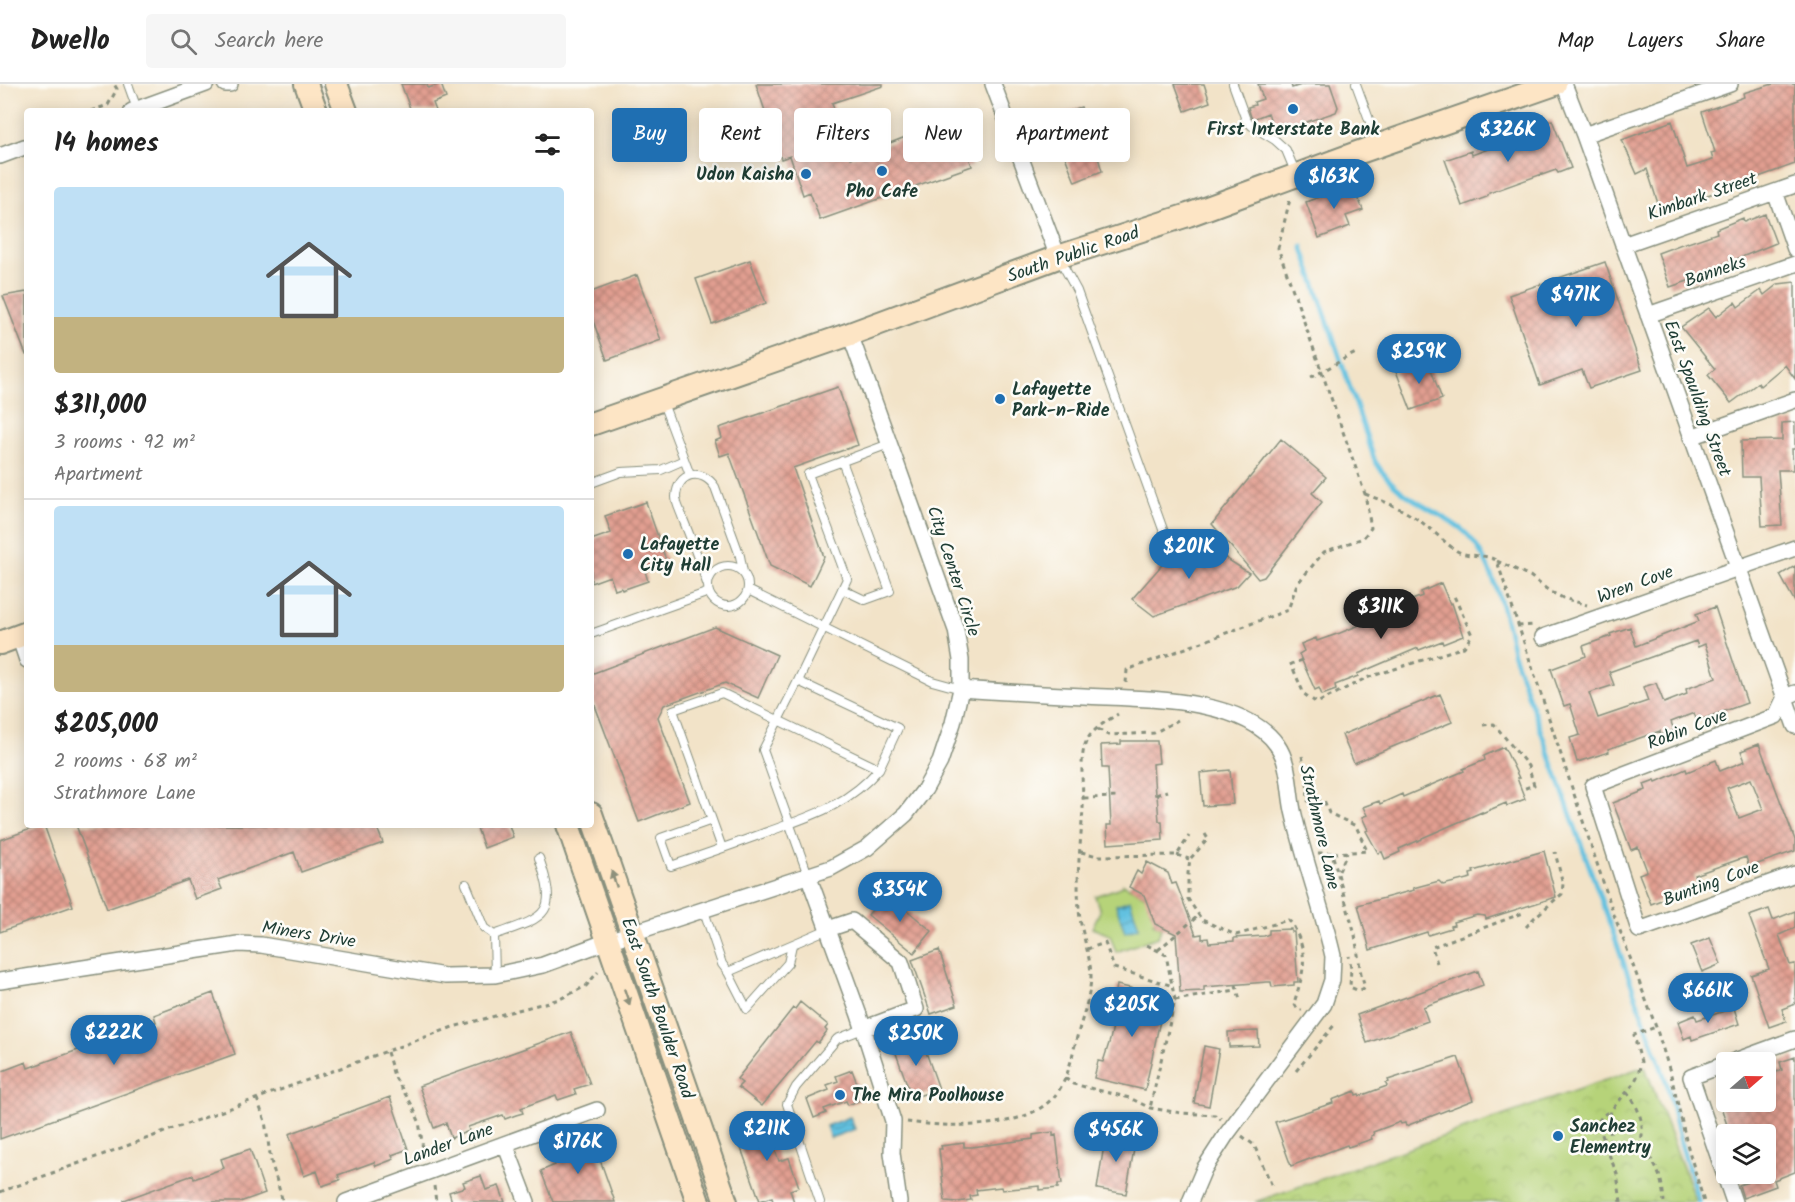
<!DOCTYPE html>
<meta charset="utf-8">
<style>
body{margin:0;font-family:Kalam,sans-serif;background:#f6f6f6;color:#222;height:100vh;display:flex;flex-direction:column;font-size:22px;white-space:nowrap}
*{box-sizing:border-box;margin:0}
p{font-size:20px;color:#767676}
.icon{flex:none;width:33px;height:33px;fill:none;stroke:currentColor;stroke-width:2;stroke-linecap:round;stroke-linejoin:round}
.map{position:relative;flex:1;overflow:hidden}
.side{position:absolute;left:24px;top:24px;width:570px;height:720px;display:flex;flex-direction:column;background:#fff;border-radius:6px;box-shadow:0 3px 15px #0003}
.side>*{flex:none}
.top-card{position:absolute;left:612px;top:24px;width:570px;height:54px;display:flex;gap:12px}
.needle{width:39px;rotate:70deg}
.tools{position:absolute;left:1716px;top:968px;display:grid;gap:12px}
.tools a{display:grid;place-items:center;width:60px;height:60px;border-radius:6px;background:#fff;box-shadow:0 3px 15px #0003;font-size:30px}
.price{position:absolute;translate:-50% -51px;padding:0 14px;border-radius:21px;background:#1f6fb2;color:#fff;font-size:20px;line-height:39px;filter:drop-shadow(0 2px 3px #0008)}
.price::after{content:'';position:absolute;left:50%;top:36px;width:18px;height:14px;margin-left:-9px;background:inherit;clip-path:polygon(0 0,100% 0,50% 100%)}
.price.current{background:#222;color:#fff}
ul{padding:0;list-style:none}
li{display:grid;align-content:center;gap:12px;height:318px;padding:0 30px}
li+li{border-top:2px solid #e0e0e0}
li span{display:grid;place-items:center;height:186px;border-radius:6px;color:#555}
li>.icon{margin-inline-start:auto}
span .icon{width:108px;height:108px;fill:#fffc;stroke-width:1}
li b{font-size:26px}
h2{display:flex;justify-content:space-between;align-items:center;height:72px;padding:0 30px;font-size:26px}
.tag{padding:0 21px;border-radius:6px;background:#fff;box-shadow:0 3px 15px #0003;font-size:21px;line-height:54px}
.tag.current{background:#1f6fb2;color:#fff}
header{display:flex;align-items:center;gap:36px;box-sizing:border-box;height:84px;padding:0 30px;background:#fff;border-bottom:2px solid #e0e0e0}
header strong{font-size:28px}
nav{display:flex;gap:33px;margin-inline-start:auto;font-size:21px}
.search{width:420px;height:54px;background:#f6f6f6;display:flex;align-items:center;gap:15px;box-sizing:border-box;padding:0 21px;border-radius:6px;color:#767676;font-size:22px}
.map>svg:first-child{display:block}
.park{fill:url(#park-crowns);stroke:#6a8856;stroke-width:1.5}
.pitch{fill:#b6d379;stroke:#6a8856;stroke-width:1.5}
.water{fill:url(#water-waves);stroke:#407f8a;stroke-width:1.5}
.lines{fill:none;stroke-linecap:round;stroke-linejoin:round}
.stream{stroke:#62c1e0;stroke-width:4.5}
.building{fill:url(#building-cross-hatch);fill-rule:evenodd}
.lane-casing{stroke:#88907e;stroke-width:10}
.street-casing{stroke:#88907e;stroke-width:18}
.secondary-casing{stroke:#88907e;stroke-width:26}
.path{stroke:#88907e;stroke-width:3;stroke-dasharray:4.5 4.5;stroke-linecap:butt}
.lane{stroke:#fff;stroke-width:8}
.street{stroke:#fff;stroke-width:15}
.secondary{stroke:#fde5c5;stroke-width:22}
.oneway{fill:#8e917c}
.poi-dot{fill:#1f6fb2;stroke:#fdfcf7;stroke-width:2}
.labels{text-anchor:middle;stroke-width:5;stroke-linejoin:round;paint-order:stroke}
.poi-label{font-size:18px;font-weight:bold;fill:#1f3d34;stroke:#fdfcf7;text-anchor:start}
.street-label{font-size:18px;fill:#1f3d34;stroke:#fdfcf7}
</style>
<header>
<strong>Dwello</strong>
<div class="search"><svg class="icon" aria-label="search" viewBox="0 0 24 24"><circle cx="10" cy="10" r="6"/><path d="M15 15l6 6"/></svg>Search here</div>
<nav><a>Map</a><a>Layers</a><a>Share</a></nav>
</header>
<div class="map">
<svg width="1795" height="1118" viewBox="0 0 1795 1118">
<defs>
<pattern id="park-crowns" width="20" height="18" patternUnits="userSpaceOnUse" patternTransform="scale(1.5)"><rect width="20" height="18" fill="#b6d379"/><path d="M2 6a3 3 0 1 1 6 0M12 15a3 3 0 1 1 6 0" fill="none" stroke="#9cb669"/></pattern>
<pattern id="water-waves" width="16" height="10" patternUnits="userSpaceOnUse" patternTransform="scale(1.5)"><rect width="16" height="10" fill="#62c1e0"/><path d="M0 5q4-4 8 0t8 0" fill="none" stroke="#509eb6"/></pattern>
<pattern id="building-cross-hatch" width="8" height="8" patternUnits="userSpaceOnUse" patternTransform="scale(1.5)"><rect width="8" height="8" fill="#e29f91"/><path d="M0 0l8 8M0 8l8-8" fill="none" stroke="#b78377"/></pattern>
</defs>
<rect width="100%" height="100%" fill="#fdfcf7"/>
<filter id="ink" filterUnits="userSpaceOnUse"><feTurbulence type="fractalNoise" baseFrequency=".0167" numOctaves="2"/><feDisplacementMap in="SourceGraphic" scale="12" xChannelSelector="R" yChannelSelector="G"/><feConvolveMatrix kernelMatrix="1 2 1 2 8 2 1 2 1" color-interpolation-filters="sRGB"/></filter>
<filter id="wash" filterUnits="userSpaceOnUse"><feTurbulence type="fractalNoise" baseFrequency=".008" numOctaves="4" result="noise"/><feDisplacementMap in="SourceGraphic" scale="24" xChannelSelector="R" yChannelSelector="G"/><feGaussianBlur stdDeviation="1.35" result="paint"/><feColorMatrix in="noise" values="0 0 0 0 0 0 0 0 0 0 0 0 0 0 0 0 0 1.4 0 .05"/><feComposite in="paint" operator="in"/></filter>
<g filter="url(#wash)">
<rect width="100%" height="100%" fill="#f2e3c8"/>
<!-- park -->
<path class="park" d="M1645,983L1696,1118H1255L1637,985Z"/>
<!-- pitch -->
<path class="pitch" d="M1123,800L1144,811L1160,824L1153,839L1162,843L1158,853L1116,868L1110,851L1092,844L1100,827L1095,812L1121,803Z"/>
<!-- water -->
<path class="water" d="M1130,816L1139,843L1125,848L1116,821Z
M850,1033L855,1045L830,1054L826,1042Z"/>
<g class="lines">
<!-- stream -->
<path class="stream" d="M1302,162L1375,377C1398,415 1427,420 1460,444C1491,467 1506,533 1513,569L1667,1000L1681,1060L1699,1118"/>
</g>
<g id="blocks">
<!-- building -->
<path class="building" d="M401,0H427L428,4L441,0L446,14L433,19L436,27H411Z
M756,0H883V2L832,19L851,74L955,34L972,82L820,136L810,108L803,111L790,72L781,75Z
M1175,0H1204L1210,18L1185,27Z
M1258,0H1291L1292,4L1304,0H1330L1338,23L1336,28L1280,47L1279,42L1273,43L1268,29L1253,35L1251,33L1248,23L1255,21L1254,18L1263,15Z
M1773,0H1795V80L1691,117L1692,119L1661,129L1647,85L1637,90L1622,56L1672,37L1687,84L1713,76L1711,69L1715,68L1702,28L1744,13L1743,9Z
M1081,23L1093,56L1102,87L1075,98L1050,34Z
M1552,36L1571,84L1558,89L1556,86L1542,91V90L1489,109L1487,113L1462,122L1445,76L1471,67L1472,71L1525,51L1523,47Z
M1353,100L1363,126L1346,132L1350,142L1319,154L1306,118Z
M1765,130L1776,159L1722,181L1723,185L1695,198L1694,195L1670,203L1658,169L1687,158L1688,159L1717,149L1716,145L1743,134L1744,138Z
M750,176L766,219L712,240L696,195Z
M1605,178L1642,286L1589,304L1582,286L1540,301L1509,211Z
M637,191L661,256L607,276L591,231V208Z
M1795,198V295L1785,281L1760,302L1758,299L1731,319L1708,291L1715,285L1681,243L1709,224L1716,233L1735,218L1738,223L1761,206L1764,211L1778,200Z
M27,208V270L26,271L3,212Z
M1427,275L1442,315L1411,326L1396,287Z
M838,303L858,361L793,384L824,473L810,502L770,482L729,369L720,372L715,357L722,354L719,344Z
M1795,338V365H1792L1793,386H1778L1782,441L1762,442L1759,393H1742L1741,357L1782,356V339Z
M1281,355L1326,393L1312,409L1322,418L1264,493L1258,495L1212,440Z
M646,418L667,479L645,487L648,497L622,506L621,504L615,506L610,492L591,499V456L611,449L605,432Z
M1199,457L1249,489L1237,502L1154,532L1132,515L1175,466L1184,474Z
M1795,482V518L1780,491Z
M1441,499L1450,520L1452,519L1463,552L1443,560L1442,557L1419,566L1418,564L1357,590L1358,592L1335,601L1336,606L1322,611L1319,604L1315,606L1299,570L1304,567L1301,560L1316,554L1317,557L1340,549L1401,524L1400,521L1422,512L1421,508Z
M1715,523L1747,619L1697,637L1694,629L1671,638L1674,646L1661,651L1660,647L1608,665L1609,668L1577,678L1570,654L1580,651L1570,620L1564,622L1551,585L1586,572L1583,562L1611,552L1610,550L1630,543L1636,562L1699,537L1696,530ZM1696,557L1698,563L1705,560L1716,594L1686,605L1687,610L1664,619L1656,599L1643,603L1648,617L1598,634L1589,609L1614,601L1609,588Z
M715,543L777,571L758,614L725,599L664,621L658,633L690,718L639,738L591,611V590Z
M1440,610L1452,638L1354,679L1342,651Z
M1121,657H1157L1159,679L1153,680L1155,711H1157L1159,737H1162L1163,756L1108,760L1107,741H1111L1108,684H1102L1101,661L1121,660Z
M1759,660L1795,756V767L1749,783L1746,773L1694,791L1696,798L1667,809L1669,813L1651,820L1639,790L1647,787L1638,763L1631,766L1613,719L1646,706L1644,700L1655,696L1656,698L1686,685L1687,688L1716,676L1720,687L1745,677L1741,667ZM1751,695L1763,725L1739,734L1727,704Z
M1504,663L1519,694H1517L1525,715L1507,722L1506,719L1482,729V728L1422,754V755L1399,765L1400,768L1385,775L1382,768L1378,769L1366,747L1368,746L1362,733L1367,731L1363,723L1379,717L1380,720L1402,710L1403,713L1464,687L1463,685L1485,676L1484,672Z
M1230,686L1233,720L1203,722L1200,689Z
M42,741H44L73,822L0,848V756Z
M76,741H376L383,759L301,788L294,768L218,796L222,805L195,815L188,796L107,825Z
M476,741H509L513,753L484,764Z
M1544,767L1556,813L1486,835L1485,832L1477,831L1453,838L1454,841L1450,842L1451,844L1428,851L1427,848L1370,866L1358,821L1414,806L1413,804L1439,797L1443,801L1471,794L1470,790L1474,789L1473,787Z
M1147,778L1168,789L1172,800L1176,799L1196,851L1202,850V855L1208,854L1209,859L1234,857V854L1264,852L1269,850V846L1291,845V848H1294L1298,898H1294V901L1272,903L1271,898H1267L1204,903V907L1180,908L1176,850L1155,840L1144,811L1129,803L1137,787L1141,790Z
M886,809L932,847L914,869L868,831Z
M1769,825L1773,836L1795,827V844L1779,851L1790,881L1795,880V920L1782,925L1786,937L1769,943L1751,891L1769,885L1749,832Z
M1710,854L1721,880L1702,888L1691,861Z
M939,866L957,921L931,930L912,876Z
M1478,887L1483,901L1423,923L1428,937L1367,959L1357,931Z
M1117,901L1169,913L1164,933L1161,932L1145,1006L1094,994L1098,977L1103,978L1110,956L1118,919L1114,918Z
M213,909L235,970L0,1055V988L26,978L28,984L156,938L154,931Z
M800,918L828,941L825,945L827,947L818,959L816,957L762,1022L738,1003L742,999L737,995L793,924L795,925Z
M1734,924L1739,940L1692,956L1691,952L1684,955L1678,938L1695,931L1697,936Z
M1258,947L1259,962L1229,963L1228,948Z
M571,948L590,1000L574,1005L576,1010L558,1016L556,1011L521,1024L523,1029L516,1031L505,1035L503,1031L468,1043L469,1047L451,1054L446,1039L434,1044L419,1002Z
M920,951L939,1005L912,1014L893,961Z
M1204,962L1219,965L1209,1022L1194,1019Z
M1458,973L1473,1016L1406,1042L1405,1039L1401,1040L1400,1038L1373,1048L1374,1051L1371,1052L1372,1055L1348,1063L1347,1061L1291,1082L1275,1038L1333,1019L1332,1016L1355,1007L1356,1011L1359,1010L1360,1012L1387,1002L1386,999L1389,998L1388,996Z
M1795,973V1088L1774,1096L1776,1102L1743,1114L1739,1101L1748,1098L1744,1089H1766V1050H1730L1719,1017H1766V992L1782,986L1780,978Z
M852,986L863,1015L848,1021L846,1017L824,1025L826,1029L814,1034L807,1015L829,1006L827,1001L838,997L836,992Z
M390,1013L408,1065L392,1071L394,1075L376,1082L374,1078L338,1091L340,1096L322,1102L317,1087L304,1092L289,1050Z
M771,1033L773,1039L776,1038L780,1051L771,1054L779,1077L789,1074L799,1103L790,1106L794,1118H773L772,1113L760,1117L737,1053L739,1052L737,1046Z
M1053,1048V1052L1056,1051L1062,1100H1058V1104L1039,1106V1102L1002,1106L1001,1103L976,1106L977,1111L970,1112L971,1116L958,1118L945,1117L939,1065H942L941,1062L964,1059V1063H972L1033,1055V1051Z
M1106,1049L1136,1054L1126,1110L1097,1105Z
M592,1053L615,1118H553L541,1087L555,1081L551,1069Z
M250,1065L265,1109L240,1118H124V1116L193,1091L194,1095L224,1084L221,1075Z
M481,1092L486,1106L499,1102L505,1118H452L449,1108L465,1103L463,1098Z"/>
</g>
</g>
<g filter="url(#ink)">
<use href="#blocks" fill-opacity="0" stroke="#88907e" stroke-width="1.5"/>
<g class="lines">
<!-- lane casing -->
<g class="lane-casing">
<path id="lane" d="M128,0L137,25
M1233,0L1246,36L1252,42L1275,56L1286,66L1296,90
M1356,0L1378,60
M1059,174L1077,207L1165,451
M663,319L690,391
M591,399L621,388L661,386L684,376
M708 502a20 20 0 1 1 40 0a20 20 0 1 1-40 0Z
M708,502C700,479 692,457 683,435C681,428 676,420 676,413C677,388 702,383 715,403L740,472L743,488
M842,505L865,516L890,507L842,377
M748,506L932,597L961,605
M591,550L709,508
M798,597L847,495L808,390L889,360
M712,736L673,626L722,609L879,685L898,644L798,597L763,666L808,791
M722,764L712,736L661,754L671,782C703,771 735,760 767,748C811,732 847,722 879,685
M466,800L484,844L494,851
M704,827L722,880L728,888
M792,861L788,879L747,925L728,888L828,845
M495,891L494,851C546,833 559,831 539,774
M820,1118L787,1020L796,1003L837,955L863,945"/>
</g>
<!-- street casing -->
<g class="street-casing">
<path id="street" d="M225,0H230
M993,0L1058,173
M1564,0L1584,51L1795,642
M132,27L206,0
M1584,51L1730,0
M0,72L27,62
M1775,108L1795,165
M1623,161L1795,101
M1648,231L1795,180
M1691,353L1795,316
M19,552L27,576
M1543,553L1795,464
M961,605C1002,608 1043,610 1084,612C1138,615 1243,612 1277,661C1291,681 1288,708 1294,731C1305,779 1322,824 1333,872L1332,896L1324,920L1226,1051L1204,1085L1190,1118
M1795,609L1785,613L1776,632L1593,702L1639,846L1795,790
M808,791L859,931L893,1037L892,1069L899,1118
M828,845L852,837L901,878L916,925L863,945
M0,897L238,860L261,861L445,892L495,891L543,881L608,857L831,784L867,764L906,730L925,705L940,678L953,639L961,605V576L956,546L850,250
M1732,978L1795,955
M1726,980L1691,993L1734,1118
M505,1060L527,1118
M346,1118L597,1026"/>
</g>
<!-- secondary casing -->
<g class="secondary-casing">
<path id="secondary" d="M306,0L316,27
M336,0L346,27
M591,340L850,250L1058,173L1188,131L1357,69L1555,0
M0,559L27,549
M591,730L726,1118
M568,741L698,1118"/>
</g>
<!-- path -->
<path class="path" d="M91,27L108,21L117,5L114,0
M1311,293C1327,286 1340,276 1356,269
M1365,410C1386,418 1406,426 1424,440C1435,448 1445,459 1457,467C1469,474 1486,469 1497,477L1613,828L1656,943L1671,991L1687,1060L1704,1118
M1497,477L1530,492L1549,507L1563,514L1587,521
M1518,542L1534,541
M1302,576L1291,580L1304,610L1317,619L1366,594L1464,563L1472,551L1453,510
M1126,599L1127,586L1288,526L1297,500L1324,468L1363,454L1371,444L1365,410L1278,164L1290,115
M1483,641L1494,640L1528,682L1534,701L1523,705
M1098,645L1109,651L1154,649L1178,636
M1302,672L1307,694L1308,717L1324,716L1329,729L1356,742L1367,767L1333,769
M1156,711L1167,707
M1084,714L1120,713
M1205,750L1208,755L1190,775L1188,789V815L1202,836L1236,851L1288,836C1294,840 1295,846 1298,852C1309,876 1301,896 1294,919L1298,926H1302
M1081,768L1098,772L1177,771L1189,752
M1318,769H1332L1355,851L1361,890L1365,902L1363,905L1357,906L1350,903L1351,883L1349,872
M1177,771L1189,775
M1339,787L1347,769
M1526,843L1535,833L1562,810L1563,800L1555,768
M1147,861L1166,871L1175,916L1150,1024
M1087,865L1105,859L1114,884L1173,902
M1158,866L1199,831
M1437,879L1432,863L1523,829
M1236,901L1240,916
M1175,916L1236,906
M387,968L394,992L412,1021L419,1037L424,1073
M1296,987L1336,939
M1065,994L1073,1000L1130,1014L1150,1024L1181,1029L1215,1031L1221,1035
M1627,1008C1639,1023 1646,1042 1640,1061C1657,1081 1662,1092 1664,1118
M257,1015L265,1037L271,1077L283,1118
M907,1038C950,1043 1028,1048 1057,1009C1069,993 1072,971 1077,953C1082,934 1091,911 1091,891C1090,868 1080,847 1079,824C1076,791 1081,757 1083,724C1084,705 1078,673 1087,656C1094,644 1107,637 1118,630
M1242,1052L1254,1061L1272,1102
M1606,1063L1598,1038L1603,1031L1610,1027
M434,1102L436,1118
M0,1108L453,943L560,915L586,902L598,888
M1621,1118L1617,1090L1606,1063L1611,1054L1609,1037L1611,1026L1633,1001L1638,991L1641,978L1634,951L1656,943"/>
<!-- lane -->
<use href="#lane" class="lane"/>
<!-- street -->
<use href="#street" class="street"/>
<!-- secondary -->
<use href="#secondary" class="secondary"/>
</g>
<!-- one-way arrows -->
<defs><path id="oneway-solid" d="M-6-.8H1V-3.2L6.5 0L1 3.2V.8H-6Z" transform="scale(1.5)"/></defs>
<g class="oneway">
<use href="#oneway-solid" transform="translate(614 795) rotate(-109)"/>
<use href="#oneway-solid" transform="translate(627 913) rotate(71)"/>
</g>
</g>
<!-- markers -->
<g class="poi-dot">
<circle cx="1293" cy="25" r="6"/>
<circle cx="882" cy="87" r="6"/>
<circle cx="806" cy="90" r="6"/>
<circle cx="1000" cy="315" r="6"/>
<circle cx="628" cy="470" r="6"/>
<circle cx="840" cy="1011" r="6"/>
<circle cx="1558" cy="1052" r="6"/>
</g>
<g class="labels">
<!-- poi labels -->
<g class="poi-label">
<text x="1293" y="51" text-anchor="middle">First Interstate Bank</text>
<text x="794" y="96" text-anchor="end">Udon Kaisha</text>
<text x="882" y="113" text-anchor="middle">Pho Cafe</text>
<text x="1012" y="311">Lafayette<tspan x="1012" dy="21">Park-n-Ride</tspan></text>
<text x="640" y="466">Lafayette<tspan x="640" dy="21">City Hall</tspan></text>
<text x="852" y="1017">The Mira Poolhouse</text>
<text x="1570" y="1048">Sanchez<tspan x="1570" dy="21">Elementry</tspan></text>
</g>
<!-- street labels -->
<g class="street-label">
<text transform="translate(1702 112) rotate(-19)" y="6">Kimbark Street</text>
<text transform="translate(1073 170) rotate(-19)" y="6">South Public Road</text>
<text transform="translate(1715 187) rotate(-19)" y="6">Banneks</text>
<text transform="translate(1698 314) rotate(70)" y="6">East Spaulding Street</text>
<text transform="translate(954 487) rotate(72)" y="6">City Center Circle</text>
<text transform="translate(1635 500) rotate(-20)" y="6">Wren Cove</text>
<text transform="translate(1687 645) rotate(-21)" y="6">Robin Cove</text>
<text transform="translate(1320 743) rotate(77)" y="6">Strathmore Lane</text>
<text transform="translate(1711 799) rotate(-20)" y="6">Bunting Cove</text>
<text transform="translate(309 850) rotate(9)" y="6">Miners Drive</text>
<text transform="translate(658 924) rotate(71)" y="6">East South Boulder Road</text>
<text transform="translate(448 1060) rotate(-20)" y="6">Lander Lane</text>
</g>
</g>
</svg>
<div class="tools">
<a><svg class="needle" viewBox="-14 -14 28 28"><path d="M0-13l5 13h-10z" fill="#e53935"/><path d="M0 13l5-13h-10z" fill="#767676"/></svg></a>
<a><svg class="icon" aria-label="layers" viewBox="0 0 24 24"><path d="M12 4l9 5-9 5-9-5zM3 14l9 5 9-5"/></svg></a>
</div>
<b class="price" style="left:1508px;top:79px">$326K</b>
<b class="price" style="left:1334px;top:126px">$163K</b>
<b class="price" style="left:1576px;top:244px">$471K</b>
<b class="price" style="left:1419px;top:301px">$259K</b>
<b class="price" style="left:1189px;top:496px">$201K</b>
<b class="price current" style="left:1381px;top:556px">$311K</b>
<b class="price" style="left:900px;top:839px">$354K</b>
<b class="price" style="left:1708px;top:940px">$661K</b>
<b class="price" style="left:1132px;top:954px">$205K</b>
<b class="price" style="left:114px;top:982px">$222K</b>
<b class="price" style="left:916px;top:983px">$250K</b>
<b class="price" style="left:767px;top:1078px">$211K</b>
<b class="price" style="left:1116px;top:1079px">$456K</b>
<b class="price" style="left:578px;top:1091px">$176K</b>
<div class="top-card">
<a class="tag current">Buy</a>
<a class="tag">Rent</a>
<a class="tag">Filters</a>
<a class="tag">New</a>
<a class="tag">Apartment</a>
</div>
<section class="side">
<h2>14 homes<svg class="icon" aria-label="filters" viewBox="0 0 24 24"><path d="M4 7h16M4 17h16"/><circle cx="9" cy="7" r="2"/><circle cx="15" cy="17" r="2"/></svg></h2>
<ul>
<li><span style="background:linear-gradient(#bfe0f5 70%,#c2b280 0)"><svg class="icon" aria-label="home" viewBox="0 0 24 24"><path d="M3 11l9-7 9 7M6 9v11h12V9"/></svg></span><div><b>$311,000</b><p>3 rooms · 92 m²</p><p>Apartment</p></div></li>
<li><span style="background:linear-gradient(#bfe0f5 75%,#c2b280 0)"><svg class="icon" aria-label="home" viewBox="0 0 24 24"><path d="M3 11l9-7 9 7M6 9v11h12V9"/></svg></span><div><b>$205,000</b><p>2 rooms · 68 m²</p><p>Strathmore Lane</p></div></li>
</ul>
</section>
</div>
